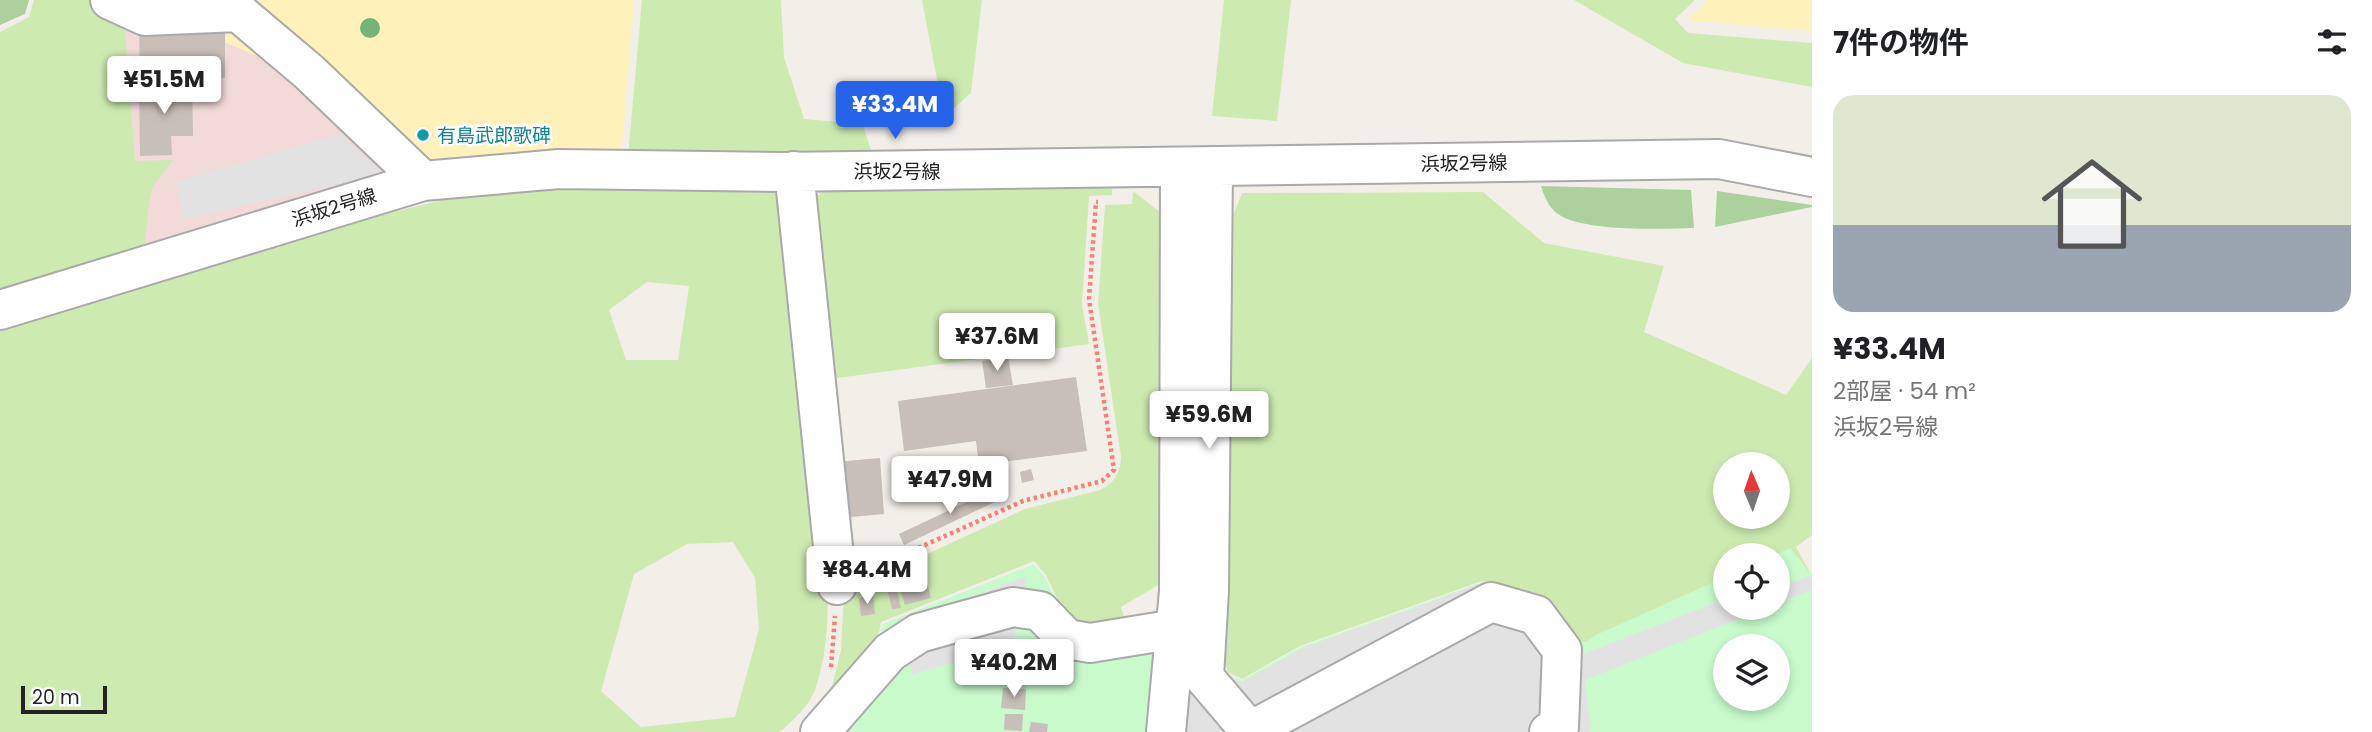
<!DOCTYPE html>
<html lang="ja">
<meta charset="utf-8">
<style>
body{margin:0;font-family:Poppins,"Noto Sans JP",sans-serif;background:#f6f6f6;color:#202124;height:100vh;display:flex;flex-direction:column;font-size:26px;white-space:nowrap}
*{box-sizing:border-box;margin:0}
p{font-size:23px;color:#757577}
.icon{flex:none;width:38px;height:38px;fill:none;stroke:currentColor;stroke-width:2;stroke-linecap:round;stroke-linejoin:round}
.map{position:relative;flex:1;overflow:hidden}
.side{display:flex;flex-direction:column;background:#fff;width:560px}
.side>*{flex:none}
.needle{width:46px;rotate:358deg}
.buttons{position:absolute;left:1713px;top:452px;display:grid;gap:14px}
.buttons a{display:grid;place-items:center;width:77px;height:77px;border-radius:50%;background:#fff;box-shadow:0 4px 10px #0003;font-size:35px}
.scale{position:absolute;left:21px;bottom:18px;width:86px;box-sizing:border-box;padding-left:7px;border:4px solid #222;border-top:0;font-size:19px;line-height:24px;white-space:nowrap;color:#222;-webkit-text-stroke:5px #fff;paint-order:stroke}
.price{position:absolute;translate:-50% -60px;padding:0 16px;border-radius:7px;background:#fff;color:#222;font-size:23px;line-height:46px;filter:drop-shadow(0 2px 4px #0008)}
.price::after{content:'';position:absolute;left:50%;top:42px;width:21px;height:16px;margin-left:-10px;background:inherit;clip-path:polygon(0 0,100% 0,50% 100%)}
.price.selected{background:#2563eb;color:#fff}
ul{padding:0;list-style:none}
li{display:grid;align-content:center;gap:14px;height:371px;padding:0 21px}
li+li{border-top:2px solid #e0e0e0}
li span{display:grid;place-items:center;height:217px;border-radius:21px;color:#555}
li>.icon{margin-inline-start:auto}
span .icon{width:126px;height:126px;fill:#fffc;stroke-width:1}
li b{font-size:30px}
h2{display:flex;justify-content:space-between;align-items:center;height:84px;padding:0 21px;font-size:30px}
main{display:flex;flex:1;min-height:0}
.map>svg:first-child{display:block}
.commercial{fill:#f2dad9}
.grass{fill:#cdebb0;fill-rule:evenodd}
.forest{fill:#add19e}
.sand{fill:#fff1ba}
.park{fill:#c8facc;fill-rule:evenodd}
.parking{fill:#e2e2e2}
.building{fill:#c7bfb8}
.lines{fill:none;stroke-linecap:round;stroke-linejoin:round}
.minor-casing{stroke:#a9a9a9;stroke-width:42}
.path{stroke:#fa8072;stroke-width:4.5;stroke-dasharray:3.5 3.5;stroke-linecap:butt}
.minor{stroke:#fff;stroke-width:38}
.tree{fill:#74b475}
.culture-dot{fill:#0f9aa8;stroke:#fff;stroke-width:2.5}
.labels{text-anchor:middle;stroke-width:5;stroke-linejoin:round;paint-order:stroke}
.culture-label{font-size:19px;fill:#0d838f;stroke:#fff;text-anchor:start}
.street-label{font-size:19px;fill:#222;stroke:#fff}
</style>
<main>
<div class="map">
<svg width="1812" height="732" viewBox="0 0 1812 732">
<rect width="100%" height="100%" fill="#f2efe9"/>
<!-- commercial -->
<path class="commercial" d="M183,0L430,165L132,248L120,4Z"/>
<!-- grass -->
<path class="grass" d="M34,0H92L124,16L135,161L173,160C167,169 158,178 153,187C149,195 146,237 144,249L0,293V32L29,17Z
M642,0H781L784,57L804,119L863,124L873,158L628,156Z
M922,0H982L971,93L944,117Z
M1224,0H1291L1277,121L1212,116Z
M1574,0H1695L1675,19L1688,33L1812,43V87L1683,63Z
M1112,188V195L1089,196L1082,304L1089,344L823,380L812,200L826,189Z
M590,189L777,191C788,275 799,360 810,444C820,524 841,609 816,687C810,706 794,719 780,732H0V324L313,231L447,199L514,192ZM647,282L689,286L678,360H626L609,310ZM733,542L755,578L759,629L735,717L641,727L601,691L634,574L687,544Z
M1133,191L1165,216L1160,584L1121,607L1126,624L1080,627L1059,603L1046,575L1034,561L881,622L875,655L831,691L841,650L844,592L1025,509L1100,490C1115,482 1120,474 1121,457L1098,304L1105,205L1132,204Z
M1483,192L1544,243L1664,266L1644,332L1786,395L1812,358V535L1796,547L1811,574L1787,583L1778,555H1726L1725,598L1580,655L1577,640L1541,596L1482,581L1300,646L1242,679L1228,672L1222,653L1225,227L1234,213L1242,193ZM1726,464H1778V516H1726Z"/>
<!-- forest -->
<path class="forest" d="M0,0H29L25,14L0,25Z
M1541,186L1691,190L1694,228C1662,229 1583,232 1558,214C1549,208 1544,196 1541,186Z
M1717,191L1812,205V207L1715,227Z"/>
<!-- sand -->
<path class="sand" d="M125,0H634L621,158L429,170L281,66Z
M1708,0H1812V31L1687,20Z"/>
<!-- park -->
<path class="park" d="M1790,548L1812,575V732H811L877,657L883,624L1034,564L1044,576L1069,625L1127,626L1158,608H1215L1217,641L1226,675L1242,680L1301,647L1483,582L1540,597L1577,641L1586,642L1596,635L1725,577L1726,607H1778V555H1775ZM1726,646H1778V698H1726Z"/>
<!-- parking -->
<path class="parking" d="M340,134L384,174L183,219L176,182Z
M1809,576L1812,579V590L1778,603V578L1782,577L1787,585Z
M1025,577L1031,628L1019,625L1011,647L912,674L908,653L892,626Z
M1483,583L1539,599L1579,656L1725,599L1726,607H1768L1585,680L1591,730L1588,732H1149L1155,698L1193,687L1230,726L1248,696L1236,688L1227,677L1242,682L1303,648Z"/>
<!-- building -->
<path class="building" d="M225,25V78L140,79L139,26Z
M192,82L193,136H171L172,155L140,156L139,83Z
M1008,357L1013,385L986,388L982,361Z
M1076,377L1087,451L979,465L976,441L904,451L898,401Z
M880,458L884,514L840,518L835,462Z
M1031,469L1034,480L1022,483L1020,472Z
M996,488L1001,499L904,545L899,534Z
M927,582L931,598L905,605L900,589Z
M897,590L901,608L892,609L888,592Z
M873,595L875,614L861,616L859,598Z
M1003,688L1026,689L1025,710L1001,708Z
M1005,714H1023L1022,731L1004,730Z
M1031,722L1048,724L1047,732H1029Z"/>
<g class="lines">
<!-- minor casing -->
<g class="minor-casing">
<path id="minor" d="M110,0L145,16L238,12L309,72L423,181
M1213,167L1209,591L1204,677L1250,731L1491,602L1536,615L1562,650L1559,727L1549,732
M794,171L837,585
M0,310L423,181L559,169L781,172L1719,159L1812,177
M820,732L890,652L919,633L1013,607L1040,611L1067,639L1090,643L1176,629
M1166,732L1179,591L1180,167"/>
</g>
<!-- path -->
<path class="path" d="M867,571L1023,501L1102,481L1114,470L1089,299L1096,202H1098
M831,667L835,616"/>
<!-- minor -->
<use href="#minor" class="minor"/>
</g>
<!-- trees -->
<circle class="tree" cx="370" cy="28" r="10"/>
<!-- markers -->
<circle class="culture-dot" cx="423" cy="135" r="7"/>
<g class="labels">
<!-- culture labels -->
<g class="culture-label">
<text x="437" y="142">有島武郎歌碑</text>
</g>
<!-- street labels -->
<g class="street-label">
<text transform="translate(1464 163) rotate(-1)" y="7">浜坂2号線</text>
<text x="897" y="178">浜坂2号線</text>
<text transform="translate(334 207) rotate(-17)" y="7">浜坂2号線</text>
</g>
</g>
</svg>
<div class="buttons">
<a><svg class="needle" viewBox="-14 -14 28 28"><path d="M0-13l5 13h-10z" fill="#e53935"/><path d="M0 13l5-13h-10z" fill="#757577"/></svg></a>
<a><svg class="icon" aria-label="locate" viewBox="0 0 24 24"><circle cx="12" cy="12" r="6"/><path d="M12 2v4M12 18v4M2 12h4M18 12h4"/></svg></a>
<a><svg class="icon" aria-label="layers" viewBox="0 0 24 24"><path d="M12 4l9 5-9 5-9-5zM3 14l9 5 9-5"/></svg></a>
</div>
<div class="scale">20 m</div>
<b class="price" style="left:164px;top:116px">¥51.5M</b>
<b class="price selected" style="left:895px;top:141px">¥33.4M</b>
<b class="price" style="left:997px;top:373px">¥37.6M</b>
<b class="price" style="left:1209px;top:451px">¥59.6M</b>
<b class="price" style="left:950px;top:516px">¥47.9M</b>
<b class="price" style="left:867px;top:606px">¥84.4M</b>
<b class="price" style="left:1014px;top:699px">¥40.2M</b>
</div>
<section class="side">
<h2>7件の物件<svg class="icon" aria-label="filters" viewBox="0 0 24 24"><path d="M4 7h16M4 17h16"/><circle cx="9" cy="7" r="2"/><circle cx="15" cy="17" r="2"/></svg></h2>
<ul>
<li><span style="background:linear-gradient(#dfe7d0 60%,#9aa5b1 0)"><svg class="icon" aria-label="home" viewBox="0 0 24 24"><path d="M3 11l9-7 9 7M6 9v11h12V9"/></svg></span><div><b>¥33.4M</b><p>2部屋 · 54 m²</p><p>浜坂2号線</p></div></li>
</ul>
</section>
</main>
